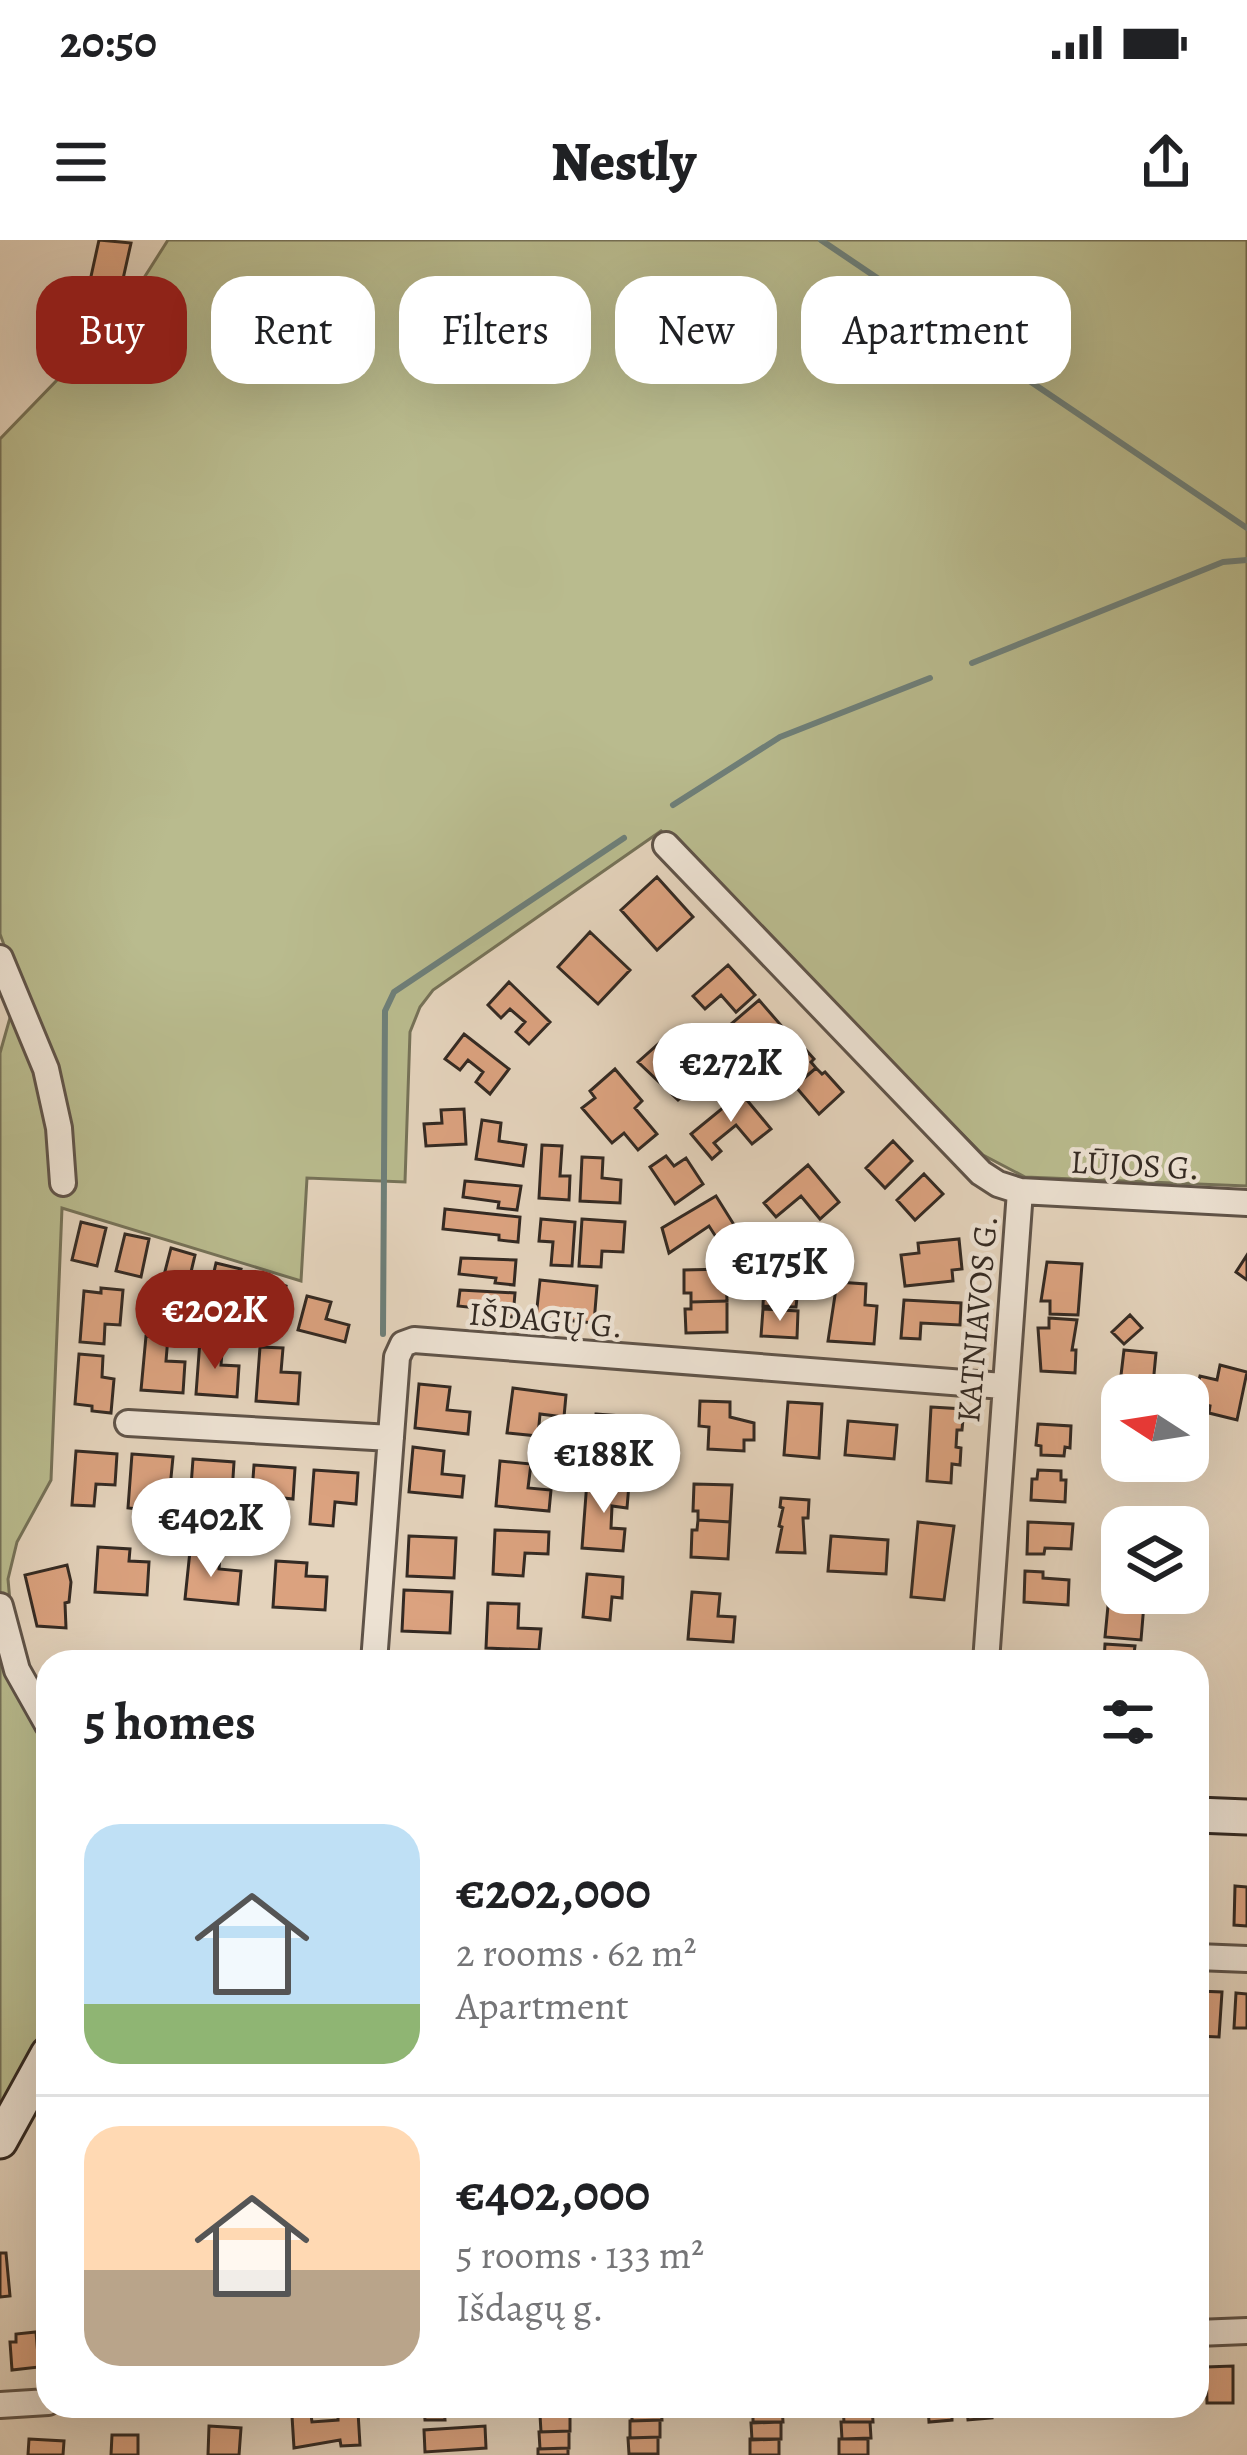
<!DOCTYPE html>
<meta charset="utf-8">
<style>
body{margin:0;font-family:Alegreya,serif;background:#f6f6f6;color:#202124;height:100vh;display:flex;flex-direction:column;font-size:45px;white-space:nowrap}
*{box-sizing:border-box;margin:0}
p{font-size:39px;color:#757577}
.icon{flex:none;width:66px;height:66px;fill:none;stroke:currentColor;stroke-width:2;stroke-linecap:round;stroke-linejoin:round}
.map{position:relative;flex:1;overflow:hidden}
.details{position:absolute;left:36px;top:1410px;width:1173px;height:768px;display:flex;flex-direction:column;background:#fff;border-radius:36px;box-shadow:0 12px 48px #0002}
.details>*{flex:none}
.top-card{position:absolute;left:36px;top:36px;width:1176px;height:108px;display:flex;gap:24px}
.needle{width:78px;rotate:282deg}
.controls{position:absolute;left:1101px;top:1134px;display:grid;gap:24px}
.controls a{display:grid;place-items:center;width:108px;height:108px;border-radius:24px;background:#fff;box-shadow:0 12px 48px #0002;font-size:60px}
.price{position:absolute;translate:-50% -102px;padding:0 27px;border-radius:42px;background:#fff;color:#222;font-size:39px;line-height:78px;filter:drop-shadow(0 3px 6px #0008)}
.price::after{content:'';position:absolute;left:50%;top:72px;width:36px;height:27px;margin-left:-18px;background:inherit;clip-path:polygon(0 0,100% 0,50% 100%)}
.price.on{background:#8f2418;color:#fff}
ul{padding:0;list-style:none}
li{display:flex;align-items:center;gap:36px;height:300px;padding:0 48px}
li+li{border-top:3px solid #e0e0e0}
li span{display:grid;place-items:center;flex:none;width:336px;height:240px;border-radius:36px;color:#555}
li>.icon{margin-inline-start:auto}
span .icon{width:144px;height:144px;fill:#fffc;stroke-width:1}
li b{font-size:51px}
h2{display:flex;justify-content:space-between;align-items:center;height:144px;padding:0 48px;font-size:51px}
.chip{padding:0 42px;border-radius:36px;background:#fff;box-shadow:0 12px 48px #0002;font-size:42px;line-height:108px}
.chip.on{background:#8f2418;color:#fff}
.status{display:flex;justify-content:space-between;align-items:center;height:84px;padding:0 60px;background:#fff;direction:ltr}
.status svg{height:33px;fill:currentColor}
header{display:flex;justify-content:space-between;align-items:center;height:156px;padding:0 48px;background:#fff;font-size:54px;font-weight:800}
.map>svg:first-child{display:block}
.green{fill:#b9bb8e;stroke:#767258;stroke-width:3}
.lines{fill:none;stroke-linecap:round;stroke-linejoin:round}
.stream{stroke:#6e7f79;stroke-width:6}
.building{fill:#dba27f;stroke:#342a23;stroke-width:3}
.street-casing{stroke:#605449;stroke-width:30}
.secondary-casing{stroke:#342a23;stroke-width:39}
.street{stroke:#ede2d3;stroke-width:24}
.secondary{stroke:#ede2d3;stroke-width:33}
.labels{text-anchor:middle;stroke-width:9;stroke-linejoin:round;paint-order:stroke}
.street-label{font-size:33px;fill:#342a23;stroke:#ede2d3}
</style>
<div class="status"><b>20:50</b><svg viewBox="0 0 49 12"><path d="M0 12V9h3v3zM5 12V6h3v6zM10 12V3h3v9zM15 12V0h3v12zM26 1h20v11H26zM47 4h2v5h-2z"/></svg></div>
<header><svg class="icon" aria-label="menu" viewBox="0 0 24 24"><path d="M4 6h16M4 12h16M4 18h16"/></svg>Nestly<svg class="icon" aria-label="share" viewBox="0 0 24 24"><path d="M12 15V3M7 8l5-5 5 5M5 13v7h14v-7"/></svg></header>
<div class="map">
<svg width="1247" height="2215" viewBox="0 0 1247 2215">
<rect width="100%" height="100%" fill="#e4d3bc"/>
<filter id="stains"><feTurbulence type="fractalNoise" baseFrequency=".00167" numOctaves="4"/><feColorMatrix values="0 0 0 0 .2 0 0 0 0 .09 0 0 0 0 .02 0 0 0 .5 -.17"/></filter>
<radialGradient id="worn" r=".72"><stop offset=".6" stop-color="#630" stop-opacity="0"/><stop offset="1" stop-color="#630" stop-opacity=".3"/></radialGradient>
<!-- green -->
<path class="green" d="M168,0H1247V946L1025,937L983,915L661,591L433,750L420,767L410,792L405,942L307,938L301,1041L62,968L51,1240L17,1302L8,1339L12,1385L36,1457L48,1458V1788L0,1872V813L19,746L0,694V199L121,74Z"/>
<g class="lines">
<!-- stream -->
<path class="stream" d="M821,0L1247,288
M972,423L1223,322L1247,320
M673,565L780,497L930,438
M383,1094L385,771L394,752L624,598"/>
</g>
<!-- building -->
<path class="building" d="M99,0L131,3L119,57L88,50Z
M657,637L693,677L657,710L621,670Z
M590,692L630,730L598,764L558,727Z
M728,725L755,755L736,772L721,755L705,769L693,756Z
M509,742L550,782L529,804L516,792L525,782L510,769L501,778L488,765Z
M759,760L785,790L766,806L751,790L735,805L723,791Z
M674,790L682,800L677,804L685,813L678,819L695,845L678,860L638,822Z
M464,794L509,829L490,854L476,842L483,832L468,820L460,830L445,819Z
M797,800L814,819L811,822L816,828L795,846L773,821Z
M816,828L822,834L825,832L843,852L819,874L795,846Z
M615,829L642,861L635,868L657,894L638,910L624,893L612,903L582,868L595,858L590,851Z
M741,853L771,889L752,904L736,885L714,903L721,911L712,919L691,894Z
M464,869L466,904L426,906L424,884L442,883L441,870Z
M482,880L501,883L499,901L526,905L523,926L476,919Z
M893,901L912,921L885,948L866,928Z
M542,905L562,906L560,936H570L569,960L539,958Z
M666,916L674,926L686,918L703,944L675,964L650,927Z
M582,917L603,918L602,938L621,940L620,963L580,961Z
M808,925L839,962L820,979L801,956L776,977L764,963Z
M924,934L943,954L915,980L897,960Z
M465,941L521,946L517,970L498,968L499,962L463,957Z
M716,956L736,988L718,1000L709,986L669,1013L662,988Z
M445,969L520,977L518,1002L499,1000V995L443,989Z
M541,979L575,982L572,1026L551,1025L553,1002L539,1001Z
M582,979L625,982L623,1012L602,1011L601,1027L579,1026Z
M81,982L106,988L97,1026L72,1020Z
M125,994L149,999L141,1037L116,1031Z
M959,999L962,1029L952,1030L953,1041L905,1046L901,1015L919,1013L918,1003Z
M171,1008L195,1015L187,1049L162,1043Z
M1247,1015V1040L1236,1032Z
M461,1018L516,1020L514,1045L495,1043L496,1038L459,1034Z
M765,1018L801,1020L796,1067L763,1066Z
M1047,1022L1082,1024L1078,1075L1050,1074V1061H1041Z
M216,1023L241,1029L232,1064L208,1058Z
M726,1029L727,1061L691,1062V1053H684V1030Z
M263,1039L286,1046L277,1081L253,1075Z
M540,1040L597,1046L594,1083L536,1077Z
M837,1042L866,1044L865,1065L877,1066L874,1104L828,1101Z
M101,1048L123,1050L120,1085L105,1084L104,1104L80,1102L84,1051L101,1053Z
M460,1050L515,1053L513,1077L494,1075L495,1070L458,1066Z
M307,1056L331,1062L326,1079L349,1085L345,1102L298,1090Z
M904,1060L961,1063L960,1085L921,1083L920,1099L901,1098Z
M727,1061V1092L686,1093L685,1069H691V1062Z
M763,1069L798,1071L797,1098L761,1096Z
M1130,1075L1142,1088L1124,1104L1112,1092Z
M1049,1078L1077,1080L1072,1110H1076L1075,1133L1041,1131L1038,1088H1049Z
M146,1096L168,1097L166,1121L185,1122L183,1153L141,1150Z
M200,1100L223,1101L221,1125L239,1126L237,1157L196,1154Z
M260,1107L283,1108L281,1132L300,1133L298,1164L256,1161Z
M1124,1110L1156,1113L1152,1155L1119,1152Z
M79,1114L103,1116L102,1137L114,1139L111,1173L92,1171V1166L75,1164Z
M1220,1125L1247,1132L1237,1180L1209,1173L1210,1166L1193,1162L1200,1136L1217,1140Z
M419,1144L450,1147L447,1170L470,1172L468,1194L415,1188Z
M513,1148L566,1155L564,1177L540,1174L538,1196L507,1193Z
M700,1161L730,1162V1177L754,1183V1200H744V1211L708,1209L709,1187L699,1186Z
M788,1162L822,1164L819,1218L784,1215Z
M931,1167L964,1169L962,1190H957L956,1207L961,1208L960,1225L952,1224L951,1243L927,1241Z
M596,1174L621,1176L618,1217L593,1216Z
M848,1181L897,1185L894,1219L845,1215Z
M1038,1184L1071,1186L1070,1208L1065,1207L1064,1216L1041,1215V1206L1036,1205Z
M413,1207L444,1211L442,1234L464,1236L462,1257L409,1252Z
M76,1211L117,1214L115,1245L96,1244L94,1266L72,1265Z
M132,1214L173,1217L170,1248L152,1247L150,1270L128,1268Z
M193,1219L234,1222L232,1253L213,1252L211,1276L189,1274Z
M500,1221L531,1224L528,1248L551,1250L549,1271L496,1266Z
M254,1225L295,1228L293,1259L274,1257L272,1281L250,1279Z
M314,1230L358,1233L356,1264L335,1262L333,1286L310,1284Z
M1038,1230L1061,1231V1240H1066L1065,1262L1031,1260L1032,1239H1037Z
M587,1241L629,1244L627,1268L612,1266L611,1288L625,1289L623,1311L582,1308Z
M694,1244L732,1245L730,1282L698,1280V1271H693Z
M781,1258L809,1260L808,1278H803L805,1313L777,1312L782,1287L779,1286L783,1268L780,1267Z
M698,1280L730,1282L728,1319L691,1317L692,1290H697Z
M918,1282L954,1286L944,1360L911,1357Z
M1028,1282L1073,1284L1071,1309L1045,1308L1044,1314H1027Z
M1109,1288L1122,1289V1335L1105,1334Z
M495,1290L549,1292L548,1314L525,1313L523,1336L493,1334Z
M409,1296L456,1298L454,1338L407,1336Z
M831,1296L888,1300L886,1334L828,1331Z
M98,1307L130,1309L129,1321L149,1322L147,1355L95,1352Z
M190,1311L220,1314L219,1329L241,1331L238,1364L185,1359Z
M276,1321L307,1323L306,1336L327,1337L325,1370L273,1367Z
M67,1325L71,1342L69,1362L65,1363L66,1388L37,1386L25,1335Z
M1025,1331L1043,1332V1338L1069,1340L1068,1365L1024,1362Z
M587,1334L623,1337L622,1358L612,1357L610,1380L583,1377Z
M1110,1345L1122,1346V1353H1138L1137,1364H1144L1141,1400L1105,1397Z
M404,1350L452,1352L450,1393L402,1391Z
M692,1352L720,1354L718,1376L735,1377L733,1402L688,1399Z
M488,1363L519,1364L518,1388L541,1389L539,1410L486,1408Z
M1105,1404L1135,1406L1133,1422H1104Z
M142,1413L185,1416V1422H141Z
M198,1416L241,1420V1422H198Z
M1017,1416L1064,1420V1422H1017Z
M680,1418L731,1421V1422H680Z
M1235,1646L1247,1647V1686L1234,1685Z
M1197,1751L1222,1752L1219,1797L1197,1796Z
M1236,1753L1247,1754V1788H1234Z
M0,2013H6L10,2056L0,2057Z
M36,2092L39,2127L12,2130L10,2102H16V2094Z
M1233,2126V2163H1207L1206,2127Z
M424,2166H444L445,2180H425Z
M542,2166H571V2174L542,2175Z
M632,2166H661L662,2180L632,2181Z
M753,2166H782L783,2182H753Z
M843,2166H872L873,2182H844Z
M928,2166H959V2170L952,2171V2180L929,2182Z
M959,2166H991L992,2178L968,2180L967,2170H959Z
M358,2172L360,2205L341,2206L340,2200L294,2208L292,2176L311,2175L312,2182L338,2180V2173Z
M570,2174V2191L541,2192L540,2175Z
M660,2180V2197L630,2198V2181Z
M781,2182V2199L752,2200L751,2183Z
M841,2182H870L871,2198L842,2199Z
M209,2186L241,2188L239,2215H208Z
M485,2186L486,2208L425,2212L424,2190Z
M569,2191V2208L540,2209L539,2192Z
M112,2195H138V2215H111Z
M658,2197V2214H629L628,2198Z
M29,2199L64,2201L63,2215H28Z
M750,2199H779V2215H750Z
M839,2199H868V2215H839Z
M568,2208V2215H538V2209Z"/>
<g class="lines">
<!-- street casing -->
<g class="street-casing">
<path id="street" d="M666,605L981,933L998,944L1020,951L1247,963
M0,718L46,829L59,888L63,943
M128,1183L391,1198
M0,1366L17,1430L48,1485
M374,1422L397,1117L403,1104L414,1100L1003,1146
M986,1422L1020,951
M1197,1717L1247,1719
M1197,2093L1247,2091
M0,2165L48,2162"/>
</g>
<!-- secondary casing -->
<g class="secondary-casing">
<path id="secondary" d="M1197,1575L1247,1577
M0,1901L48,1814"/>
</g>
<!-- street -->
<use href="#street" class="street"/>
<!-- secondary -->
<use href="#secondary" class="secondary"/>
</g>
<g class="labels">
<!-- street labels -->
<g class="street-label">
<text transform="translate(1135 924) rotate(3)" y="12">LŪJOS G.</text>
<text transform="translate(546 1079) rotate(5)" y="12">IŠDAGŲ G.</text>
<text transform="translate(976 1079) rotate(-85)" y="12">KATNIAVOS G.</text>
</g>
</g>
<rect width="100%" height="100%" filter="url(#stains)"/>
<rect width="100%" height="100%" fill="url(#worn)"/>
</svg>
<div class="controls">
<a><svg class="needle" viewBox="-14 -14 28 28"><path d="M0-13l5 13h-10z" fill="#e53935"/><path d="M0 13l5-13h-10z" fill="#757577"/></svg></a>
<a><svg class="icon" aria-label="layers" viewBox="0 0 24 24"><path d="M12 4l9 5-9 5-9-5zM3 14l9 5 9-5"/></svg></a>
</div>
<b class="price" style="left:731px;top:885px">€272K</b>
<b class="price" style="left:780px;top:1084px">€175K</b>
<b class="price on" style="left:215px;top:1132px">€202K</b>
<b class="price" style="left:604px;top:1276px">€188K</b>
<b class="price" style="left:211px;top:1340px">€402K</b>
<div class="top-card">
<a class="chip on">Buy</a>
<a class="chip">Rent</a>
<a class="chip">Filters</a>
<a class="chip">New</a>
<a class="chip">Apartment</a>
</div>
<section class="details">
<h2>5 homes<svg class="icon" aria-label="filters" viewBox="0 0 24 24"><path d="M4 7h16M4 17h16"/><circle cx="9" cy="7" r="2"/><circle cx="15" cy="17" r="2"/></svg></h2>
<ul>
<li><span style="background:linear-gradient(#bfe0f5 75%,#8fb573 0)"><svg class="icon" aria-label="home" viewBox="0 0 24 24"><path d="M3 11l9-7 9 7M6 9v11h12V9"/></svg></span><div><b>€202,000</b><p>2 rooms · 62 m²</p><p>Apartment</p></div></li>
<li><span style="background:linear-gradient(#ffd9b3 60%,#b9a48a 0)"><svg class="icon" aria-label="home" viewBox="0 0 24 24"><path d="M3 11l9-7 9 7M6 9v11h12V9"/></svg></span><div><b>€402,000</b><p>5 rooms · 133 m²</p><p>Išdagų g.</p></div></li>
</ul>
</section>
</div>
